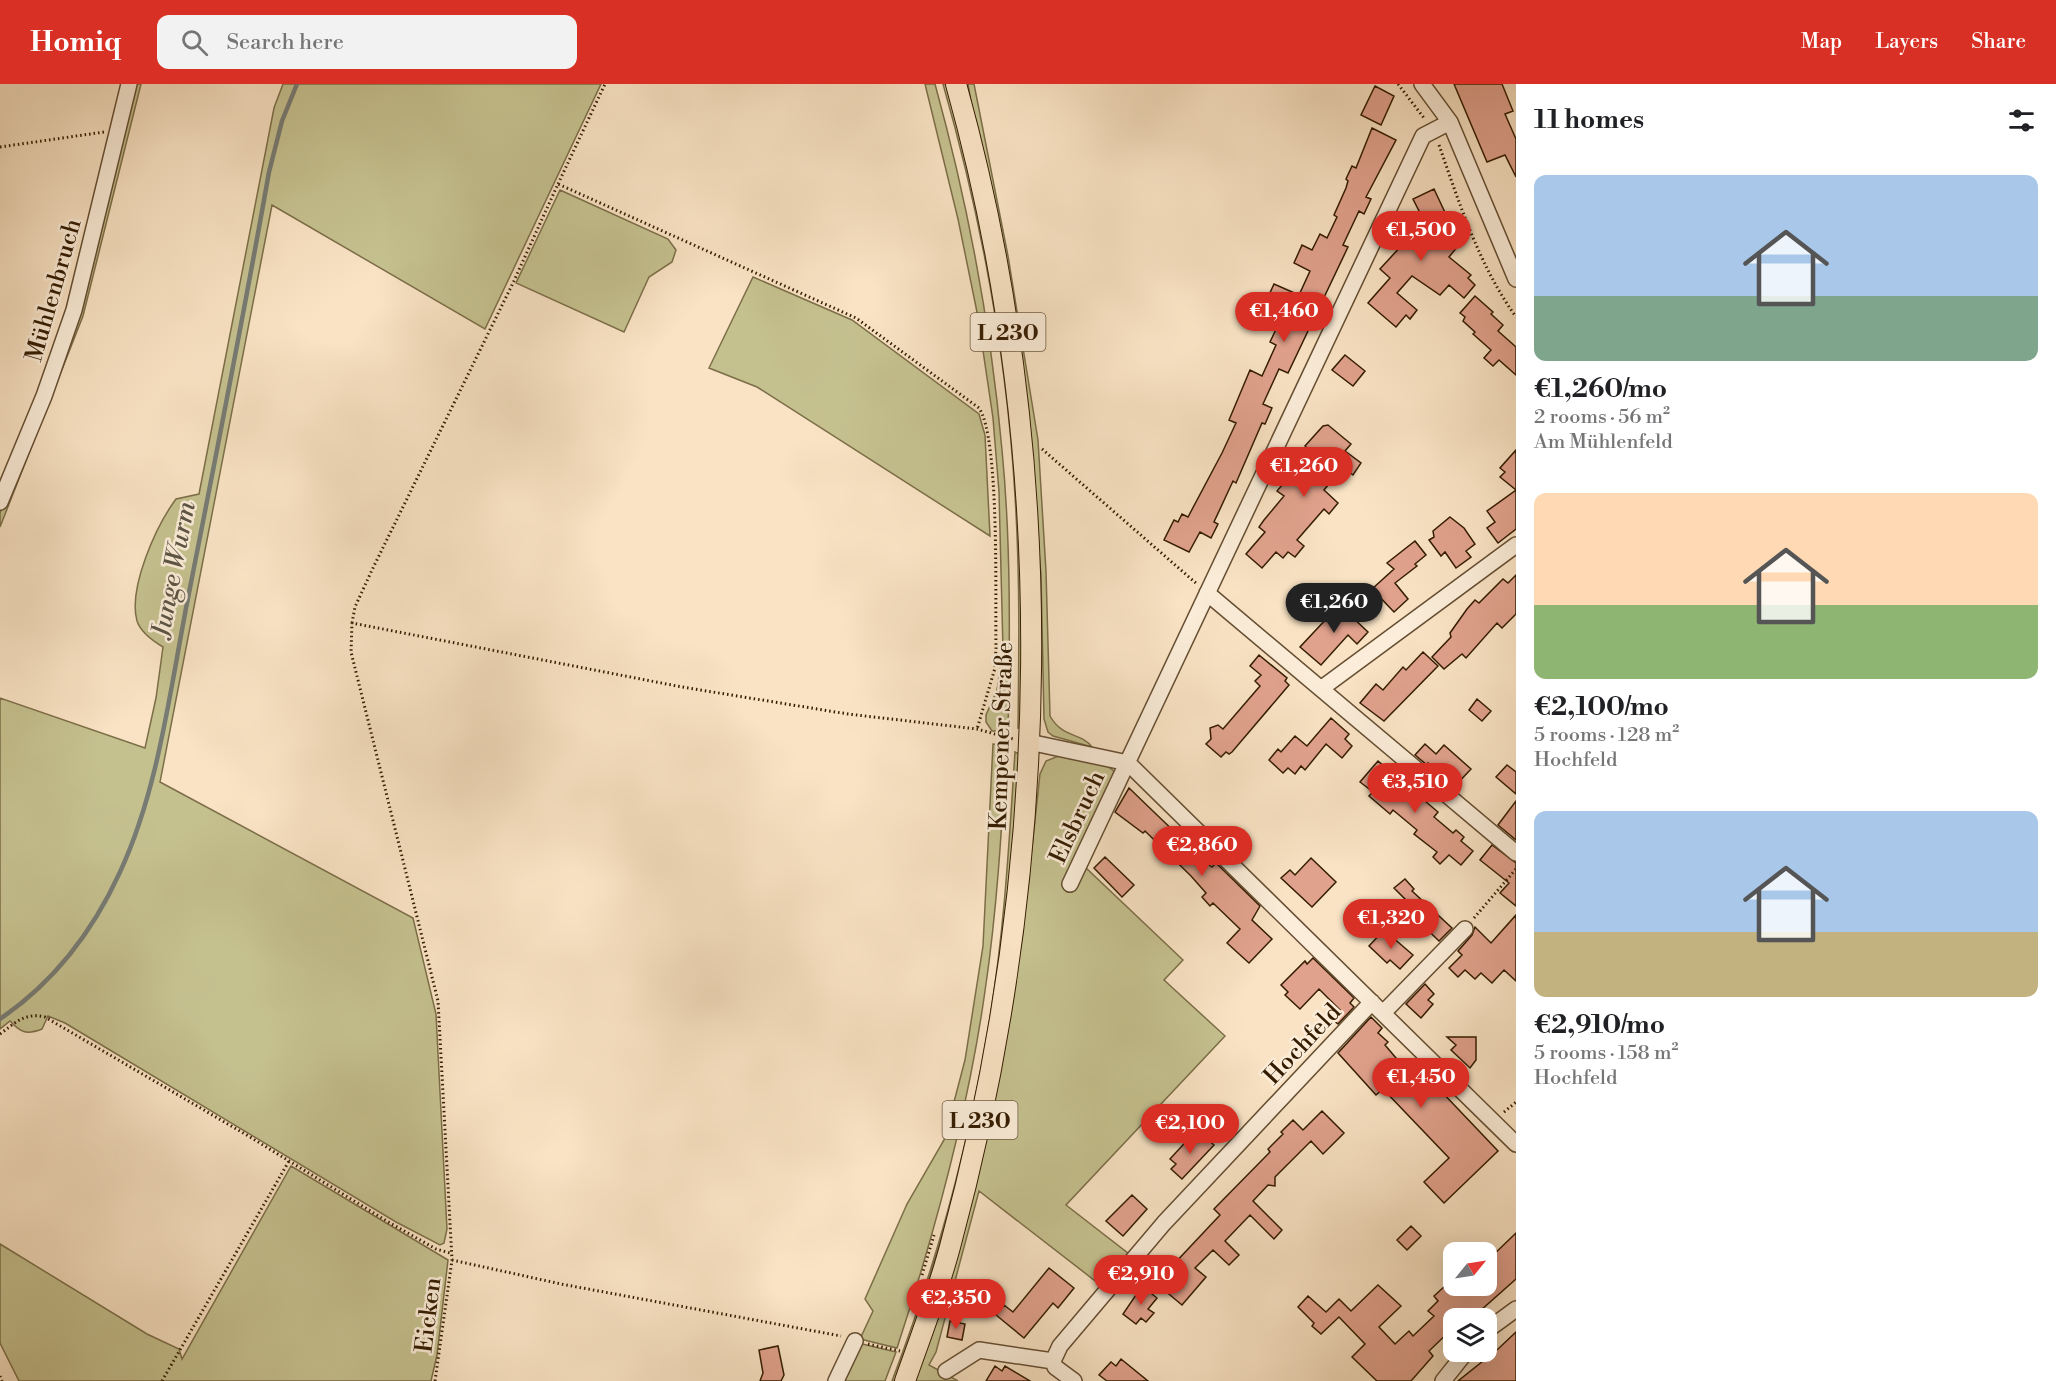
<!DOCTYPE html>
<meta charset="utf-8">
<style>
body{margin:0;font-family:"Libre Bodoni",serif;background:#f2f2f2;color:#202124;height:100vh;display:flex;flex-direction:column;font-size:22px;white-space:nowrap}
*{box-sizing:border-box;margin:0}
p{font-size:20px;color:#757577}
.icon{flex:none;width:33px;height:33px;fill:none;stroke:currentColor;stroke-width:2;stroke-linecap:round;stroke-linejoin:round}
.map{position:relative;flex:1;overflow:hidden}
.details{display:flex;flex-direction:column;background:#fff;width:540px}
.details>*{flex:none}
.needle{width:39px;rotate:60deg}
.controls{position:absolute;left:1443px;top:1158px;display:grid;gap:12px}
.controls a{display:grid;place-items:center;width:54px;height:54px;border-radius:12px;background:#fff;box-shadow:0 6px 24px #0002;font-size:30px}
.price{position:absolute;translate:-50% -51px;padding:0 14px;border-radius:21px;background:#d93025;color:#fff;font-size:20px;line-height:39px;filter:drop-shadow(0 2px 3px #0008)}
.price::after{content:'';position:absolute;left:50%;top:36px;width:18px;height:14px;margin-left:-9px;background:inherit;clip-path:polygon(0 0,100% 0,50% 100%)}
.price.current{background:#222;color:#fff}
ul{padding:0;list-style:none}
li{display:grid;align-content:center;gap:12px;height:318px;padding:0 18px}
li span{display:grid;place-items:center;height:186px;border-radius:12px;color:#555}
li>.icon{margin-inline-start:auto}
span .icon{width:108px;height:108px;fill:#fffc;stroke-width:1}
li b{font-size:26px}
h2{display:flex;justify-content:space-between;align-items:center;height:72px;padding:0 18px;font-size:26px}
header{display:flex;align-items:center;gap:36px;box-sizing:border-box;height:84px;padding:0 30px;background:#d93025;color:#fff}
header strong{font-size:28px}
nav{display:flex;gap:33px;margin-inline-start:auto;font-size:21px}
.search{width:420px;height:54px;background:#f2f2f2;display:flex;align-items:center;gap:15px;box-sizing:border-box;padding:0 21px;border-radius:12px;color:#757577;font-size:22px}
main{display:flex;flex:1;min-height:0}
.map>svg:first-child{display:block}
.green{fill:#c5c18f;stroke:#7c6e48;stroke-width:1.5}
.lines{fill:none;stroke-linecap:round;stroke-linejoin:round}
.stream{stroke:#777b74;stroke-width:4.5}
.building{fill:#e1a28d;stroke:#341c01;stroke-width:1.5}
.minor-casing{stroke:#654e32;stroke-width:18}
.major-casing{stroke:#341c01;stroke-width:22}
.path{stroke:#341c01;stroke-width:3;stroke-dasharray:1.5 3;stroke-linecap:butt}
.minor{stroke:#fbedd9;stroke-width:15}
.major{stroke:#f9e3c4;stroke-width:20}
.labels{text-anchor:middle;stroke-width:5;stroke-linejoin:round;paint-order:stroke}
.shield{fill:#fbedd9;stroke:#705b42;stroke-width:1.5}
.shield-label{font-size:22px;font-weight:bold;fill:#341c01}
.street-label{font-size:24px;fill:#341c01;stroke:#fbedd9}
.water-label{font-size:26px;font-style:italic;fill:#5b5444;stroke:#fbedd9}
</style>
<header>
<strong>Homiq</strong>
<div class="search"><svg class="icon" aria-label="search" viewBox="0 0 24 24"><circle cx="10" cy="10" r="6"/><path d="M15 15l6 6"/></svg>Search here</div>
<nav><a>Map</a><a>Layers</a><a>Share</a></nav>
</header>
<main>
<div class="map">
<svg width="1516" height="1297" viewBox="0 0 1516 1297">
<rect width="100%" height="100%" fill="#f9e3c4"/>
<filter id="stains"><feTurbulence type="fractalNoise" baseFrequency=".00333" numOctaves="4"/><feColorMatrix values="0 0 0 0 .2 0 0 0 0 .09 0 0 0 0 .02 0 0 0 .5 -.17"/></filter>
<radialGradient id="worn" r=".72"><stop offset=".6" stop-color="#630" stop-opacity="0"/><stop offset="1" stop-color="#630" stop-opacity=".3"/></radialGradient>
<!-- green -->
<path class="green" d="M133,0H141L83,232L0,443V429L24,372Z
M283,0H601L485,245L272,121L160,698L413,834L436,930L447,1145L444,1159L440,1161L396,1138L65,939L48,932L42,945C27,951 21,949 10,937L0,945V614L145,664L156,614L163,563C153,557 141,549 137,537C128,504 156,442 176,415L199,410L274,24Z
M925,0H935C968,120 991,242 1002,366C1011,459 1010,554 1008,647H992L986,638V631L997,606L1003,566L999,408L993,334L978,233L958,135Z
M943,0H948C979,123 1005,248 1016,375C1025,464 1021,554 1022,643L1018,644C1019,567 1020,489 1015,412C1007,273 981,133 943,0Z
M968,0H974L1008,172L1038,356L1046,487L1050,632C1063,655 1081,648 1092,663L1053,652L1048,648L1044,635L1041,491L1030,369Z
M560,106L668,155L676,166L672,178L649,193L624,248L516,199Z
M753,193L852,236L979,330L985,351L990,452L757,303L709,284Z
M993,660L1006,662C1002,744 997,826 985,907C968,1028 935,1148 897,1264L860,1255L873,1227L865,1215L907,1120L944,1056L965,976L983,862Z
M1015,668L1019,670C1014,757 1010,852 994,937C971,1059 936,1179 897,1297H892C935,1184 968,1064 988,945C1004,853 1009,761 1015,668Z
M1061,671L1106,681L1115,688L1084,782L1183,876L1164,896L1225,952L1066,1121L1129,1170L1103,1203L979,1107L936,1268L929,1281L958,1297H914L999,989L1025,828L1040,690L1046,677Z
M291,1082L448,1176L437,1271L431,1297H19L0,1259V1160L147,1250L179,1265L182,1275Z
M858,1259L896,1268L885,1297H842Z"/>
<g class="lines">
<!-- stream -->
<path class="stream" d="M0,935C53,899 93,847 120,788C159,704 170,605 188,514C216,372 244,230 269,88L282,37L297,0"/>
</g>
<!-- building -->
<path class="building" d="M1454,0H1502L1513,27L1505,30L1516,55V93L1505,71L1487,78Z
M1375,2L1394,12L1381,41L1361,31Z
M1372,44L1396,56L1366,113L1371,115L1364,130L1359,127L1343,161L1348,163L1288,289L1279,285L1263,320L1272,324L1265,340L1262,339L1236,399L1233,397L1214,438L1218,440L1211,454L1200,448L1189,468L1164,456L1174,436L1178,438L1182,430L1188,433L1222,369L1236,339L1229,336L1250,286L1262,292L1276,261L1270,258L1288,220L1269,211L1274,200L1299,211L1310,187L1294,179L1302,161L1312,166L1320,150L1327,154L1337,133L1334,131L1346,104L1348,97L1346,95L1352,82L1356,84Z
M1434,105L1449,137L1436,143L1458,162L1449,173L1471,191L1468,194L1475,201L1464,214L1449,201L1440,211L1412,192L1397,209L1417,226L1410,235L1406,231L1396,243L1368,219L1390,194L1380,185L1402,161L1397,151L1410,145L1406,138L1421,131L1413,115Z
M1475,212L1493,228L1491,230L1503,241L1498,247L1516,263V291L1499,276L1493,282L1484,274L1491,266L1473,250L1475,248L1463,237L1465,233L1460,229Z
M1345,271L1365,287L1353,302L1332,286Z
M1328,341L1351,360L1345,367L1361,379L1353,391L1343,383L1324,406L1338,419L1329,430L1324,425L1297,456L1304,462L1295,473L1288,468L1283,474L1276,468L1262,484L1246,470L1265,448L1259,443L1264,436L1284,412L1277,407L1287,395L1295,401L1318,373L1305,362L1323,342Z
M1516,366V445L1498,459L1487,444L1495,438L1487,427L1516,406L1500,393L1505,388L1500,384Z
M1450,433L1464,444L1475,460L1466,467L1471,473L1456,484L1445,468L1441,472L1429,456L1434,453L1433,447Z
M1415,457L1426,471L1415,480L1417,482L1395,499L1408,515L1394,528L1372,505L1394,485L1387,479Z
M1516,491V530L1502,544L1497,539L1466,574L1462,570L1444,585L1432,573L1451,553L1450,549L1467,525L1475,516L1479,519L1503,495L1508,499Z
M1344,516L1353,524L1348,529L1368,548L1357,560L1348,551L1321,581L1300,563Z
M1423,568L1438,582L1384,637L1360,619L1376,600L1383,606L1403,583L1406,586Z
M1259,571L1287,594L1285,597L1289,601L1232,668L1229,670L1226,668L1221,673L1206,660L1211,655L1210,644L1218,641L1223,645L1260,602L1255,597L1261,591L1250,582Z
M1477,615L1491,627L1482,637L1469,626Z
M1331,634L1349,650L1345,655L1352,662L1342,674L1326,660L1305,686L1301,682L1295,690L1288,684L1283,689L1269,676L1278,665L1281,668L1295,652L1307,662Z
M1425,660L1436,670L1444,661L1471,685L1455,702L1428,679L1427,681L1415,671Z
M1378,677L1438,728L1434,733L1453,749L1456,746L1464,753L1461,757L1473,767L1461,781L1449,771L1440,780L1433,773L1437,768L1414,750L1417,746L1393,726L1390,730L1369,712L1373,708L1360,698Z
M1507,681L1516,688V710L1496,693Z
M1129,704L1209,781L1212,783L1216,779L1260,822L1252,836L1272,855L1249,879L1227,859L1240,845L1213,819L1210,822L1202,813L1206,809L1191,792L1145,747L1143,749L1115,728Z
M1516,717V756L1498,741Z
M1492,761L1516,779V822L1500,809L1509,799L1480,776Z
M1105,773L1134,801L1122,813L1094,784Z
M1311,774L1336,798L1312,823L1281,794L1290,786L1295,791Z
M1405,795L1414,805L1412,807L1452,844L1439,857L1413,832L1417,827L1394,804Z
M1516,831V897L1504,886L1492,899L1481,889L1475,895L1465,886L1458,893L1449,884L1462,871L1458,867L1472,851L1475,843L1491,859Z
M1384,846L1413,871L1400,885L1390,876L1387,879L1369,862Z
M1313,874L1354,914L1350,919L1354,923L1338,940L1333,936L1341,927L1319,905L1300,925L1285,911L1288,908L1281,901L1305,877L1307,880Z
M1425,900L1434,910L1428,916L1433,920L1421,934L1406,920Z
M1371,933L1382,944L1378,949L1388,958L1385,961L1412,993L1420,985L1498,1067L1444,1119L1424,1098L1449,1074L1383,1005L1376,1011L1338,969Z
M1447,953H1476V976L1470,984L1451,966L1456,961Z
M1322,1027L1344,1049L1323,1070L1311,1057L1275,1093V1102L1268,1101L1253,1117L1282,1146L1274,1155L1250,1131L1225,1157L1239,1171L1229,1181L1213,1166L1195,1184L1206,1193L1182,1221L1164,1206L1181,1186L1174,1180L1220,1131L1214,1125L1270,1068L1268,1065L1283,1050L1281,1048L1293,1036L1303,1046Z
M1193,1050L1199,1056L1203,1051L1214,1061L1182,1095L1171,1085L1176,1080L1170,1075Z
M1132,1111L1147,1125L1123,1152L1106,1137Z
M1411,1142L1421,1152L1407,1166L1397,1156Z
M1516,1149V1195L1472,1234H1454V1243L1429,1267L1433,1272L1411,1297H1377L1352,1273L1365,1260L1339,1233L1321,1250L1312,1242L1314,1239L1298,1223L1308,1212L1326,1228L1339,1215L1351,1227L1378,1201L1401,1222L1379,1243L1395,1260L1409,1247L1413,1252L1434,1232L1428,1227L1438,1217L1434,1212L1445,1202H1489V1189L1496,1183L1489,1175Z
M1049,1184L1074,1204L1058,1224L1053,1219L1024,1254L996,1231L1004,1221L1013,1228Z
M1142,1202L1157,1214L1148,1225L1154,1229L1146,1238L1141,1234L1136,1240L1123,1230Z
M950,1237L965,1240L962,1256L947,1253Z
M1516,1248V1297H1458L1498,1265Z
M778,1262L784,1291L781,1297H760L763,1289L759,1266Z
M1121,1275L1148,1297H1107L1099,1291L1111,1278L1116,1282Z
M995,1282L1002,1287L1005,1282L1030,1297H986Z"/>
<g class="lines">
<!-- minor casing -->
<g class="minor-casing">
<path id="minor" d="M1422,0L1450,38L1516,195
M0,418L44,312L74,226L129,0
M1207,509L1516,769
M1322,604L1516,461
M1029,658L1128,679
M1128,679L1516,1060
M1070,800L1423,52L1450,38
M1383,929L1465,845
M1486,1247L1516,1225
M946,1287L979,1266L1053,1277
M836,1297L855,1257
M1074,1297L1055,1283L1053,1277L1060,1262L1164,1139L1372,918
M1443,1297L1466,1268"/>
</g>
<!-- major casing -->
<g class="major-casing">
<path id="major" d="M905,1297C921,1251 939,1206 951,1159C1053,782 1061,377 956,0"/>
</g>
<!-- path -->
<path class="path" d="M1398,0L1424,34
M1439,61C1460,121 1479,181 1516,233
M0,63L104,48
M558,100L605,0
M1042,365L1197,500
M352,539L355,523L372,486L513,199L558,100L856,234L979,324C1000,354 995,519 996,564L995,584L977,645
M1474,834L1516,785
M0,950C15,939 25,928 45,933L250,1053L390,1139L436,1165L450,1169
M1504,1028L1516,1018
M452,1176L561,1200L841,1252
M922,1191L934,1151
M868,1260L900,1267
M0,1292L2,1297
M162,1297L289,1077
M435,1297L452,1176L438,917L351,568L352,539L682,603L848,630L977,645L1013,655"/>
<!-- minor -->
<use href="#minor" class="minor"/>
<!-- major -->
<use href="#major" class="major"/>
</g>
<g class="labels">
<!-- shield labels -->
<g class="shield">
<rect x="970.5" y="229" width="75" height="38" rx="4.5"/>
<rect x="942.5" y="1017" width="75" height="38" rx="4.5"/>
</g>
<g class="shield-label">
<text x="1008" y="256">L 230</text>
<text x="980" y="1044">L 230</text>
</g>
<!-- street labels -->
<g class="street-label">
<text transform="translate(53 206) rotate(-74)" y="8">Mühlenbruch</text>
<text transform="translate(1001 652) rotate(-88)" y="8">Kempener Straße</text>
<text transform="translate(1077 733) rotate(-65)" y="8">Elsbruch</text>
<text transform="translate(1302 960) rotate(-47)" y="8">Hochfeld</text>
<text transform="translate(428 1231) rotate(-83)" y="8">Eicken</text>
</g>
<!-- water labels -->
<g class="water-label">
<text transform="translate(173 485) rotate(-79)" y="9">Junge Wurm</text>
</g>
</g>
<rect width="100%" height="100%" filter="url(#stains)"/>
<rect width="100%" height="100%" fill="url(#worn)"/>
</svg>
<div class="controls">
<a><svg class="needle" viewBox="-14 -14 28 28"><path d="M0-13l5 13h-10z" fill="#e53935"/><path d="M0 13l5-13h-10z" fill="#757577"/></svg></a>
<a><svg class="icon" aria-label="layers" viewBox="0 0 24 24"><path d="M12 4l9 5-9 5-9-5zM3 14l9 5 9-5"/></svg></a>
</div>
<b class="price" style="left:1421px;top:178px">€1,500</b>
<b class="price" style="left:1284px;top:259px">€1,460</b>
<b class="price" style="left:1304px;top:414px">€1,260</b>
<b class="price current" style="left:1334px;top:550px">€1,260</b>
<b class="price" style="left:1415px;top:730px">€3,510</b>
<b class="price" style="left:1202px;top:793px">€2,860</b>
<b class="price" style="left:1391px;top:866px">€1,320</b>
<b class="price" style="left:1421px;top:1025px">€1,450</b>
<b class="price" style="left:1190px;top:1071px">€2,100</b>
<b class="price" style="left:1141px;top:1222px">€2,910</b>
<b class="price" style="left:956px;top:1246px">€2,350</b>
</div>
<section class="details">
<h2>11 homes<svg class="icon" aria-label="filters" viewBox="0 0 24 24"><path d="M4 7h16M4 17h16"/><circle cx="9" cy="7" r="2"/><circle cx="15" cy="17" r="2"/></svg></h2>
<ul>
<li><span style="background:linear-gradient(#a9c7e8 65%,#7fa58c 0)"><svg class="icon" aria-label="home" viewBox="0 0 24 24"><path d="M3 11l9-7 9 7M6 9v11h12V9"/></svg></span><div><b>€1,260/mo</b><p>2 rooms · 56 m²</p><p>Am Mühlenfeld</p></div></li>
<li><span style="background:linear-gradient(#ffd9b3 60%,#8fb573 0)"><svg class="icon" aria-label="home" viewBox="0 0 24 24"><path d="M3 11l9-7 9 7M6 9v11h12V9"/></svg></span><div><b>€2,100/mo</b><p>5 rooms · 128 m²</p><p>Hochfeld</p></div></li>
<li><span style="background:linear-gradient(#a9c7e8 65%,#c2b280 0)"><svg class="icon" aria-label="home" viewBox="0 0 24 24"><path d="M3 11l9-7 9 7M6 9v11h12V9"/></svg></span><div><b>€2,910/mo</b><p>5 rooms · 158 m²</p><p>Hochfeld</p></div></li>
</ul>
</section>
</main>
